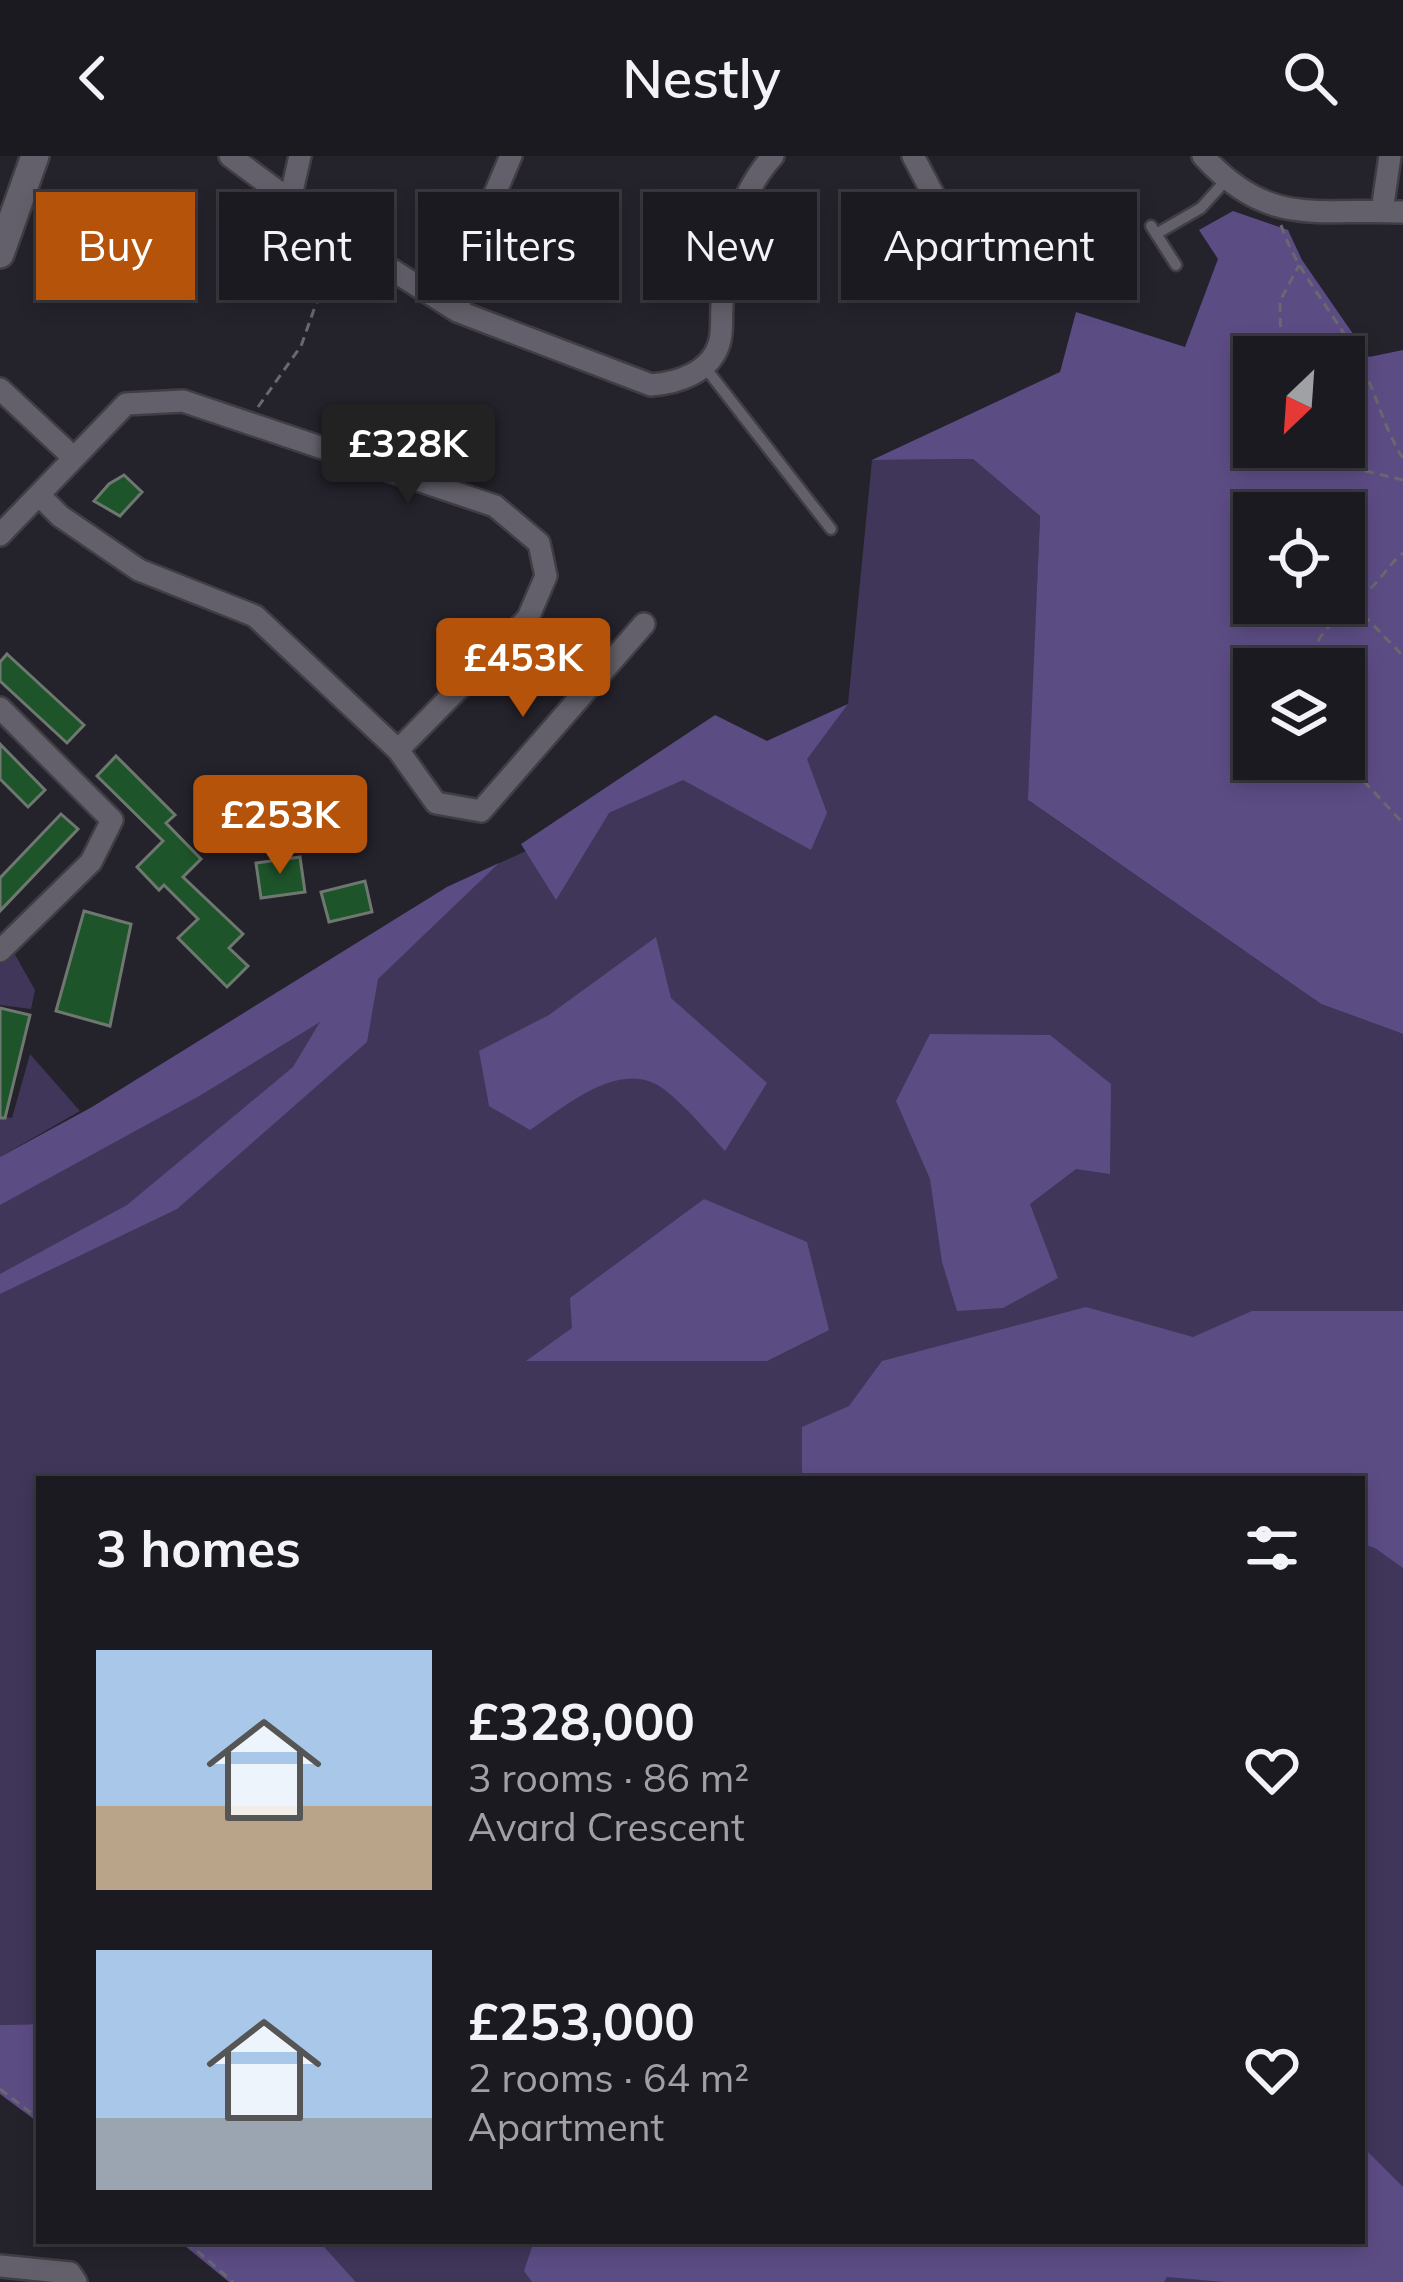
<!DOCTYPE html>
<meta charset="utf-8">
<style>
body{margin:0;font-family:Mulish,sans-serif;background:#242329;color:#f1f3f6;height:100vh;display:flex;flex-direction:column;font-size:45px;white-space:nowrap}
*{box-sizing:border-box;margin:0}
p{font-size:39px;color:#a0a1a5}
.icon{flex:none;width:66px;height:66px;fill:none;stroke:currentColor;stroke-width:2;stroke-linecap:round;stroke-linejoin:round}
.map{position:relative;flex:1;overflow:hidden}
.panel{position:absolute;left:36px;top:1320px;width:1329px;height:768px;display:flex;flex-direction:column;background:#1b1a20;border-radius:0px;box-shadow:0 6px 18px #0003,0 0 0 3px #39383e}
.panel>*{flex:none}
.top-card{position:absolute;left:36px;top:36px;width:1332px;height:108px;display:flex;gap:24px}
.needle{width:78px;rotate:205deg}
.controls{position:absolute;left:1233px;top:180px;display:grid;gap:24px}
.controls a{display:grid;place-items:center;width:132px;height:132px;border-radius:0px;background:#1b1a20;box-shadow:0 6px 18px #0003,0 0 0 3px #39383e;font-size:60px}
.price{position:absolute;translate:-50% -102px;padding:0 27px;border-radius:12px;background:#b45309;color:#fff;font-size:39px;line-height:78px;filter:drop-shadow(0 3px 6px #0008)}
.price::after{content:'';position:absolute;left:50%;top:72px;width:36px;height:27px;margin-left:-18px;background:inherit;clip-path:polygon(0 0,100% 0,50% 100%)}
.price.on{background:#222;color:#fff}
ul{padding:0;list-style:none}
li{display:flex;align-items:center;gap:36px;height:300px;padding:0 60px}
li span{display:grid;place-items:center;flex:none;width:336px;height:240px;border-radius:0px;color:#555}
li>.icon{margin-inline-start:auto}
span .icon{width:144px;height:144px;fill:#fffc;stroke-width:1}
li b{font-size:51px}
h2{display:flex;justify-content:space-between;align-items:center;height:144px;padding:0 60px;font-size:51px}
.tag{padding:0 42px;border-radius:0px;background:#1b1a20;box-shadow:0 6px 18px #0003,0 0 0 3px #39383e;font-size:42px;line-height:108px}
.tag.on{background:#b45309;color:#fff}
header{display:flex;justify-content:space-between;align-items:center;height:156px;padding:0 60px;background:#1b1a20;font-size:54px;font-weight:600}
.map>svg:first-child{display:block}
.green{fill:#3f365a}
.forest{fill:#5c4c84;fill-rule:evenodd}
.building{fill:#1e542a;stroke:#6f7870;stroke-width:3}
.lines{fill:none;stroke-linecap:round;stroke-linejoin:round}
.service-casing{stroke:#403e44;stroke-width:15}
.minor-casing{stroke:#403e44;stroke-width:26}
.tertiary-casing{stroke:#403e44;stroke-width:32}
.path{stroke:#69676f;stroke-width:3;stroke-dasharray:9 6;stroke-linecap:butt}
.service{stroke:#63606b;stroke-width:10}
.minor{stroke:#63606b;stroke-width:21}
.tertiary{stroke:#63606b;stroke-width:27}
</style>
<header><svg class="icon" aria-label="back" viewBox="0 0 24 24"><path d="M15 5l-7 7 7 7"/></svg>Nestly<svg class="icon" aria-label="search" viewBox="0 0 24 24"><circle cx="10" cy="10" r="6"/><path d="M15 15l6 6"/></svg></header>
<div class="map">
<svg width="1403" height="2126" viewBox="0 0 1403 2126">
<rect width="100%" height="100%" fill="#24222b"/>
<!-- green -->
<path class="green" d="M973,303L1040,360L1029,645L1321,848L1403,878V2126H356L319,2085H1362V1323H39V1868L0,1869V1032L447,731L848,548L872,304Z
M13,795L35,834L31,853L0,849V806Z
M30,898L80,955L0,1001V960L12,962Z"/>
<!-- forest -->
<path class="forest" d="M1233,55L1288,74L1302,104L1369,201L1403,194V878L1321,848L1028,644L1040,360L973,303L872,304L1060,216L1076,156L1185,191L1218,103L1199,74ZM1254,201H1344V291H1254ZM1254,357H1344V447H1254ZM1254,513H1344V603H1254Z
M848,548L807,603L827,657L811,694L683,624L609,657L556,744L521,688L715,559L767,585Z
M499,707L378,823L367,886L177,1053L0,1138V1118L127,1049L293,911L320,866L201,939L0,1049V1001L92,951L447,731Z
M656,781L671,842L767,927L725,995C706,975 687,951 665,934C622,900 566,950 530,974L489,950L479,895L549,859Z
M930,878L1050,879L1111,928L1110,1018L1076,1013L1030,1048L1058,1122L1003,1152L957,1155L942,1106L930,1023L896,945Z
M704,1043L807,1086L829,1174L767,1205H526L572,1172L570,1142Z
M1086,1151L1193,1181L1252,1155H1403V1412L1375,1392L1362,1388V1323H802V1271L849,1250L882,1205Z
M39,1868V1967L0,1938V1869Z
M1362,1990L1403,2031V2126H1225L1167,2121L1164,2126H532L524,2115L534,2085L582,2088L584,2085H1362Z
M179,2085H319L356,2126H229Z"/>
<!-- building -->
<path class="building" d="M124,319L142,336L120,360L94,345L109,328Z
M7,498L84,569L67,587L0,525V506Z
M0,588L45,634L28,651L0,623Z
M116,600L175,659L166,667L201,703L183,721L243,778L229,792L248,810L227,831L178,782L198,763L164,729L159,734L137,711L163,685L97,620Z
M61,658L78,673L0,755V722Z
M300,701L305,736L261,742L256,707Z
M365,725L372,756L329,766L321,736Z
M84,755L131,768L110,870L56,855Z
M0,852L30,859L5,962H0Z"/>
<g class="lines">
<!-- service casing -->
<g class="service-casing">
<path id="service" d="M1151,70L1176,109
M1156,78L1201,52L1227,23
M704,210L831,373"/>
</g>
<!-- minor casing -->
<g class="minor-casing">
<path id="minor" d="M230,0L340,81L457,155L651,229C677,227 710,217 719,188C723,177 721,162 722,150C727,96 735,42 773,0
M913,0L953,76
M1203,0C1269,72 1316,52 1403,56
M290,44L300,0
M1382,55L1390,0
M457,155L479,75L511,0
M0,233L74,302
M39,339L60,360L139,414L255,460L398,594L436,647L481,655L644,468
M0,379L126,248L183,245L495,350L539,387L546,420L528,462L398,594
M0,552L112,664L91,706L0,795
M0,2110L70,2117L76,2126"/>
</g>
<!-- tertiary casing -->
<g class="tertiary-casing">
<path id="tertiary" d="M0,98L35,0"/>
</g>
<!-- path -->
<path class="path" d="M1281,69C1298,120 1338,160 1361,208C1377,239 1384,273 1403,302
M1281,201L1280,145L1299,109
M258,251L301,190L333,100
M1311,291L1337,308L1403,324
M1353,448L1403,500
M1307,513C1316,472 1343,459 1371,432C1383,421 1390,407 1403,397
M1343,603L1403,667
M0,1933L39,1963
M186,2085L233,2126"/>
<!-- service -->
<use href="#service" class="service"/>
<!-- minor -->
<use href="#minor" class="minor"/>
<!-- tertiary -->
<use href="#tertiary" class="tertiary"/>
</g>
</svg>
<div class="controls">
<a><svg class="needle" viewBox="-14 -14 28 28"><path d="M0-13l5 13h-10z" fill="#e53935"/><path d="M0 13l5-13h-10z" fill="#a0a1a5"/></svg></a>
<a><svg class="icon" aria-label="locate" viewBox="0 0 24 24"><circle cx="12" cy="12" r="6"/><path d="M12 2v4M12 18v4M2 12h4M18 12h4"/></svg></a>
<a><svg class="icon" aria-label="layers" viewBox="0 0 24 24"><path d="M12 4l9 5-9 5-9-5zM3 14l9 5 9-5"/></svg></a>
</div>
<b class="price on" style="left:408px;top:350px">£328K</b>
<b class="price" style="left:523px;top:564px">£453K</b>
<b class="price" style="left:280px;top:721px">£253K</b>
<div class="top-card">
<a class="tag on">Buy</a>
<a class="tag">Rent</a>
<a class="tag">Filters</a>
<a class="tag">New</a>
<a class="tag">Apartment</a>
</div>
<section class="panel">
<h2>3 homes<svg class="icon" aria-label="filters" viewBox="0 0 24 24"><path d="M4 7h16M4 17h16"/><circle cx="9" cy="7" r="2"/><circle cx="15" cy="17" r="2"/></svg></h2>
<ul>
<li><span style="background:linear-gradient(#a9c7e8 65%,#b9a48a 0)"><svg class="icon" aria-label="home" viewBox="0 0 24 24"><path d="M3 11l9-7 9 7M6 9v11h12V9"/></svg></span><div><b>£328,000</b><p>3 rooms · 86 m²</p><p>Avard Crescent</p></div><svg class="icon" aria-label="heart" viewBox="0 0 24 24"><path d="M12 20l-8-8c-3-5 5-10 8-4 3-6 11-1 8 4z"/></svg></li>
<li><span style="background:linear-gradient(#a9c7e8 70%,#9aa5b1 0)"><svg class="icon" aria-label="home" viewBox="0 0 24 24"><path d="M3 11l9-7 9 7M6 9v11h12V9"/></svg></span><div><b>£253,000</b><p>2 rooms · 64 m²</p><p>Apartment</p></div><svg class="icon" aria-label="heart" viewBox="0 0 24 24"><path d="M12 20l-8-8c-3-5 5-10 8-4 3-6 11-1 8 4z"/></svg></li>
</ul>
</section>
</div>
